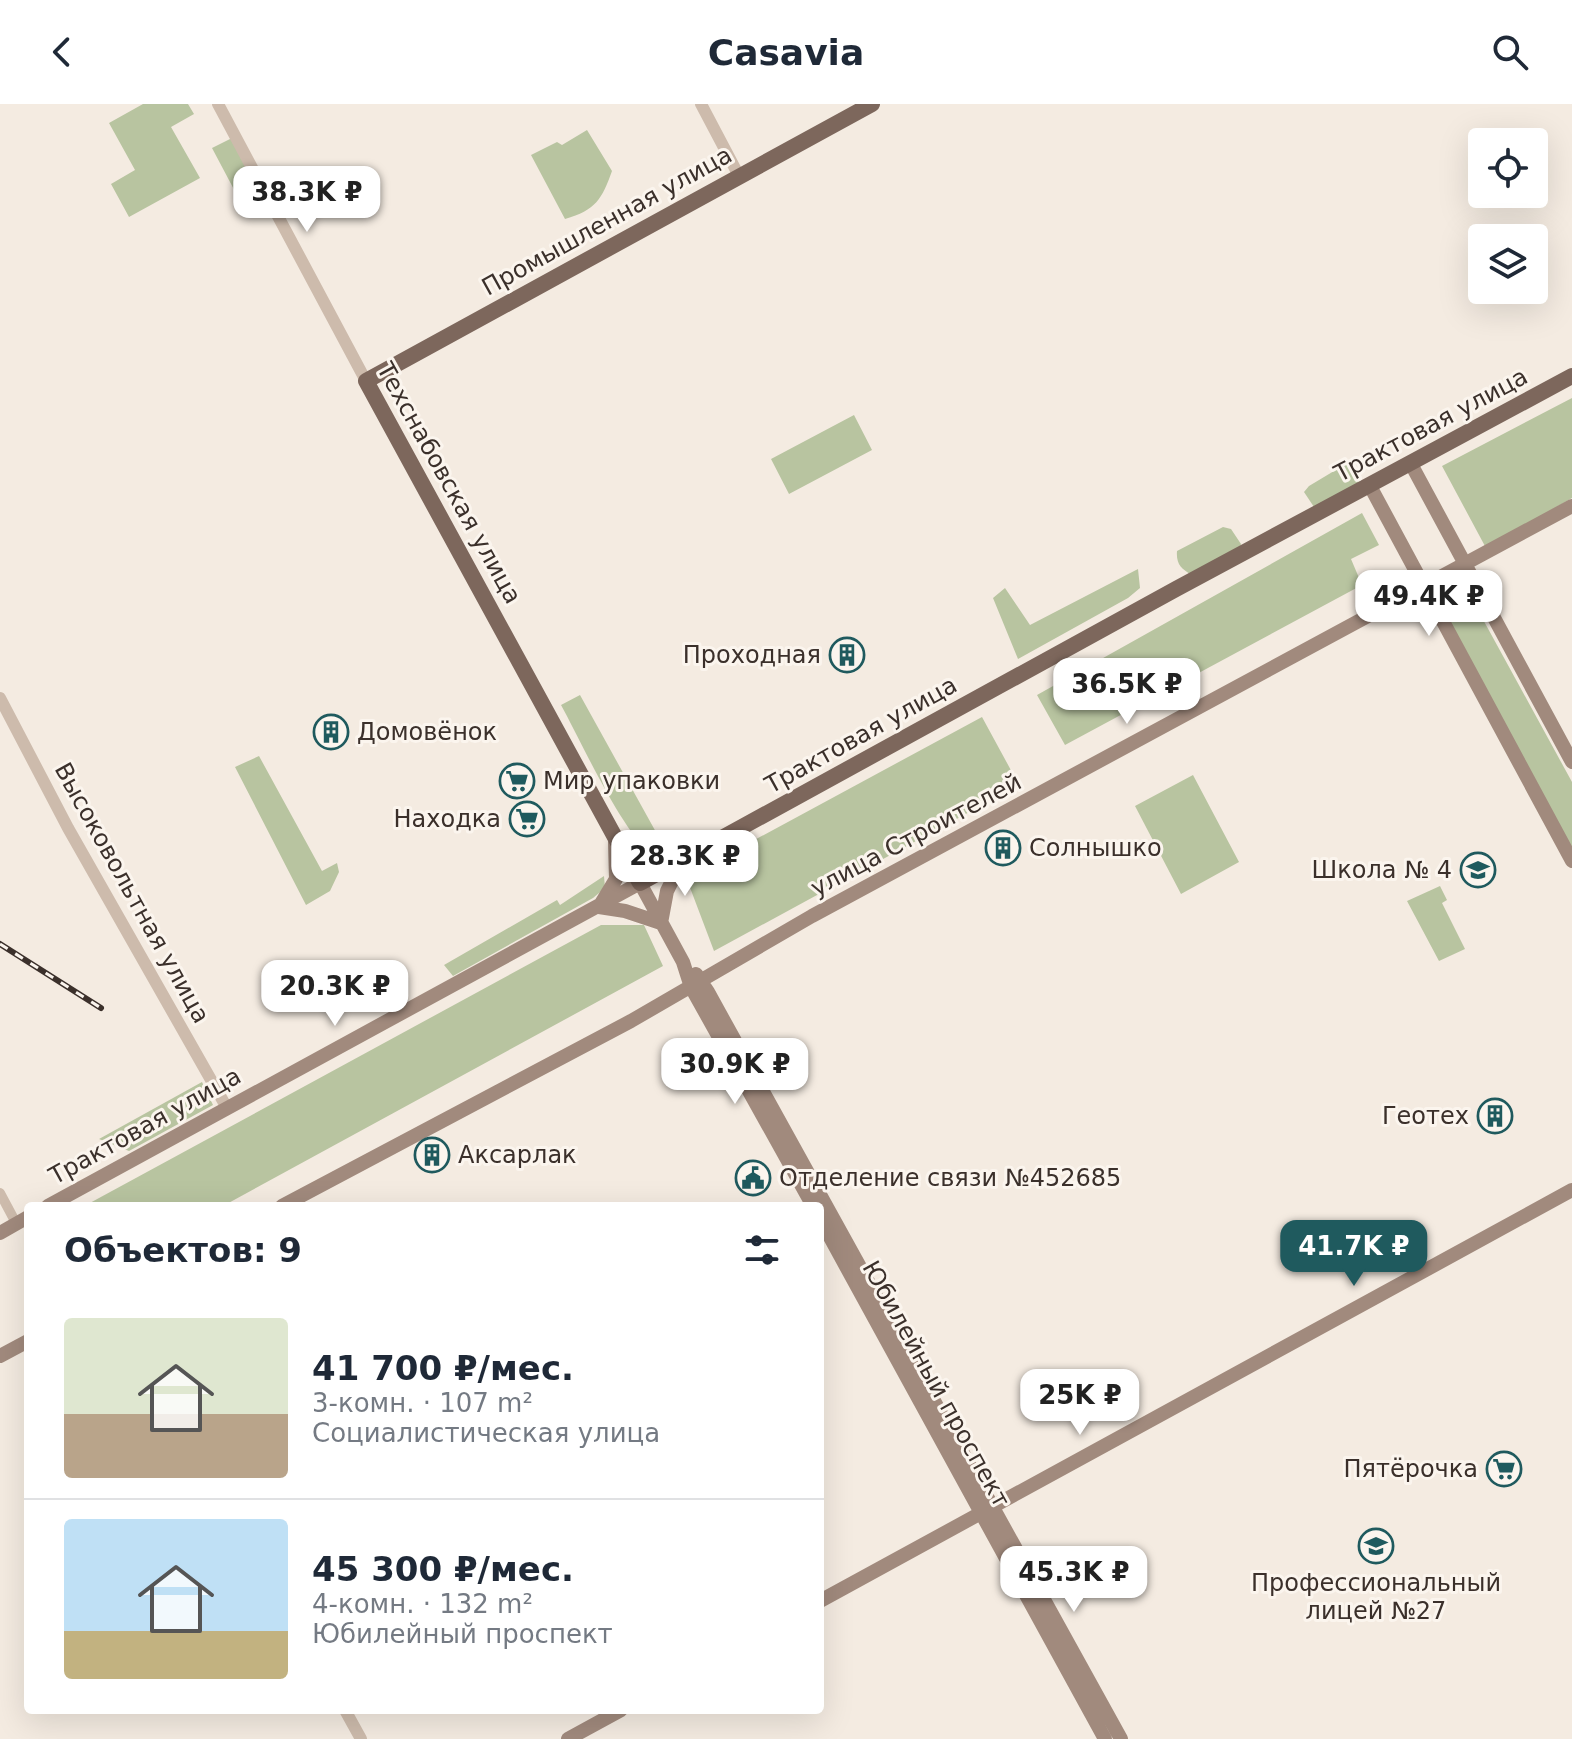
<!DOCTYPE html>
<html lang="ru">
<meta charset="utf-8">
<style>
body{margin:0;font-family:"DejaVu Sans",sans-serif;background:#f2f2f3;color:#1f2937;height:100vh;display:flex;flex-direction:column;font-size:30px;white-space:nowrap}
*{box-sizing:border-box;margin:0}
p{font-size:26px;color:#747a83}
.icon{flex:none;width:44px;height:44px;fill:none;stroke:currentColor;stroke-width:2;stroke-linecap:round;stroke-linejoin:round}
.map{position:relative;flex:1;overflow:hidden}
.sheet{position:absolute;left:24px;top:1098px;width:800px;height:512px;display:flex;flex-direction:column;background:#fff;border-radius:8px;box-shadow:0 8px 32px #0002}
.sheet>*{flex:none}
.controls{position:absolute;left:1468px;top:24px;display:grid;gap:16px}
.controls a{display:grid;place-items:center;width:80px;height:80px;border-radius:8px;background:#fff;box-shadow:0 8px 32px #0002;font-size:40px}
.price{position:absolute;translate:-50% -68px;padding:0 18px;border-radius:16px;background:#fff;color:#222;font-size:26px;line-height:52px;filter:drop-shadow(0 2px 4px #0008)}
.price::after{content:'';position:absolute;left:50%;top:48px;width:24px;height:18px;margin-left:-12px;background:inherit;clip-path:polygon(0 0,100% 0,50% 100%)}
.price.active{background:#1f5a5e;color:#fff}
ul{padding:0;list-style:none}
li{display:flex;align-items:center;gap:24px;height:200px;padding:0 40px}
li+li{border-top:2px solid #e0e1e3}
li span{display:grid;place-items:center;flex:none;width:224px;height:160px;border-radius:8px;color:#555}
li>.icon{margin-inline-start:auto}
span .icon{width:96px;height:96px;fill:#fffc;stroke-width:1}
li b{font-size:34px}
h2{display:flex;justify-content:space-between;align-items:center;height:96px;padding:0 40px;font-size:34px}
header{display:flex;justify-content:space-between;align-items:center;height:104px;padding:0 40px;background:#fff;font-size:36px;font-weight:700}
.map>svg:first-child{display:block}
.green{fill:#b8c4a0}
.lines{fill:none;stroke-linecap:round;stroke-linejoin:round}
.minor{stroke:#cdbbac;stroke-width:10}
.tertiary{stroke:#cdbbac;stroke-width:12}
.secondary{stroke:#a18a7d;stroke-width:14}
.primary{stroke:#7d675c;stroke-width:16}
.rail-casing{stroke:#3b302b;stroke-width:6}
.rail{stroke:#fbf5ee;stroke-width:3;stroke-dasharray:9;stroke-linecap:butt}
.labels{text-anchor:middle;stroke-width:6;stroke-linejoin:round;paint-order:stroke}
.street-label{font-size:24px;fill:#3b302b;stroke:#fbf5ee}
.poi-label{font-size:24px;fill:#3b302b;stroke:#fbf5ee;text-anchor:end}
</style>
<header><svg class="icon" aria-label="back" viewBox="0 0 24 24"><path d="M15 5l-7 7 7 7"/></svg>Casavia<svg class="icon" aria-label="search" viewBox="0 0 24 24"><circle cx="10" cy="10" r="6"/><path d="M15 15l6 6"/></svg></header>
<div class="map">
<svg width="1572" height="1635" viewBox="0 0 1572 1635">
<rect width="100%" height="100%" fill="#f4ebe1"/>
<!-- green -->
<path class="green" d="M143,0H188L194,10L171,23L200,74L129,113L111,80L135,66L109,19Z
M587,26L612,67C602,95 596,106 565,115L531,51L557,38L562,41Z
M232,34L259,85L239,95L212,44Z
M1572,294V394L1486,444L1442,362Z
M854,311L872,346L789,390L771,355Z
M1349,358L1359,378L1316,406L1304,388L1309,382Z
M1362,409L1379,441L1351,455L1362,481L1065,641L1037,591Z
M1223,423L1231,425L1241,440L1239,446L1192,471C1181,465 1176,460 1177,447Z
M1138,465L1140,484L1128,494L1018,555L993,494L1005,484L1030,521Z
M1463,479L1572,678V744L1436,494Z
M580,591L667,748L656,754C625,735 581,637 561,601Z
M982,613L1019,681L714,847L686,773Z
M259,652L322,767L337,759L339,768L330,787L306,801L235,663Z
M1193,671L1239,758L1181,790L1135,702Z
M604,772L605,784L593,794L453,872L444,861L557,796L560,801Z
M1440,782L1447,796L1442,799L1465,845L1439,857L1407,797Z
M601,821H644L663,862L223,1102H89L88,1100Z
M202,978L213,1001L129,1047L99,1035Z"/>
<g class="lines">
<!-- minor -->
<path class="minor" d="M0,1089L16,1119"/>
<!-- tertiary -->
<path class="tertiary" d="M218,0L366,277
M701,0L739,72
M0,594L68,724L227,1004
M345,1606L361,1635"/>
<!-- secondary -->
<path class="secondary" d="M1411,360L1572,658
M1370,382L1572,757
M615,738L616,775L599,803L625,807L661,819
M661,819L667,787L681,759
M696,870L708,888L1121,1635
M48,1102L640,779L683,858L691,883L813,1102
M282,1102L631,917L812,812L1572,402
M820,1115L1105,1635
M0,1129L28,1113
M0,1252L28,1237
M820,1497L1572,1086
M568,1635L621,1606"/>
<!-- primary -->
<path class="primary" d="M872,0L366,277L640,779L1176,485L1572,272"/>
<!-- rail casing -->
<g class="rail-casing">
<path id="rail" d="M0,840L101,904"/>
</g>
<!-- rail -->
<use href="#rail" class="rail"/>
</g>
<!-- icons -->
<defs>
<g id="building-ring" transform="scale(1.8)"><circle r="9.5" fill="#fbf5ee" stroke="#1f5a5e" stroke-width="1.5"/><path d="M-4-6H4V6H1V3H-1V6H-4ZM-2.5-4.3h1.7v1.8h-1.7ZM.8-4.3h1.7v1.8H.8ZM-2.5-1h1.7V.8h-1.7ZM.8-1h1.7V.8H.8Z" fill="#1f5a5e"/></g>
<g id="supermarket-ring" transform="scale(1.8)"><circle r="9.5" fill="#fbf5ee" stroke="#1f5a5e" stroke-width="1.5"/><path d="M-6-5.5h2.5l.6 2H6L4.5 2H-2.5L-4.4-4H-6ZM-1.5 3.2a1.3 1.3 0 1 0 .1 0ZM3 3.2a1.3 1.3 0 1 0 .1 0Z" fill="#1f5a5e"/></g>
<g id="school-ring" transform="scale(1.8)"><circle r="9.5" fill="#fbf5ee" stroke="#1f5a5e" stroke-width="1.5"/><path d="M0-5L7-2L0 1L-7-2ZM-4 1L0 2.5L4 1V4Q0 6-4 4Z" fill="#1f5a5e"/></g>
<g id="civic-ring" transform="scale(1.8)"><circle r="9.5" fill="#fbf5ee" stroke="#1f5a5e" stroke-width="1.5"/><path d="M-.6-6.5H3V-4.5H.6V-3L4-1V1h2V6H-6V1h2V-1L-.6-3ZM-1.2 2.5V6h2.4V2.5Z" fill="#1f5a5e"/></g>
<g id="university-ring" transform="scale(1.8)"><circle r="9.5" fill="#fbf5ee" stroke="#1f5a5e" stroke-width="1.5"/><path d="M0-5L7-2L0 1L-7-2ZM-4 1L0 2.5L4 1V4Q0 6-4 4Z" fill="#1f5a5e"/></g>
</defs>
<g fill-rule="evenodd">
<use href="#building-ring" x="847" y="551"/>
<use href="#building-ring" x="331" y="628"/>
<use href="#supermarket-ring" x="517" y="677"/>
<use href="#supermarket-ring" x="527" y="715"/>
<use href="#building-ring" x="1003" y="744"/>
<use href="#school-ring" x="1478" y="766"/>
<use href="#building-ring" x="1495" y="1012"/>
<use href="#building-ring" x="432" y="1051"/>
<use href="#civic-ring" x="753" y="1074"/>
<use href="#supermarket-ring" x="1504" y="1365"/>
<use href="#university-ring" x="1376" y="1442"/>
</g>
<g class="labels">
<!-- street labels -->
<g class="street-label">
<text transform="translate(607 117) rotate(-29)" y="8">Промышленная улица</text>
<text transform="translate(1431 321) rotate(-28)" y="8">Трактовая улица</text>
<text transform="translate(449 379) rotate(61)" y="8">Техснабовская улица</text>
<text transform="translate(861 631) rotate(-29)" y="8">Трактовая улица</text>
<text transform="translate(916 731) rotate(-28)" y="8">улица Строителей</text>
<text transform="translate(132 789) rotate(61)" y="8">Высоковольтная улица</text>
<text transform="translate(145 1022) rotate(-29)" y="8">Трактовая улица</text>
<text transform="translate(936 1280) rotate(61)" y="8">Юбилейный проспект</text>
</g>
<!-- poi labels -->
<g class="poi-label">
<text x="821" y="559">Проходная</text>
<text x="357" y="636" text-anchor="start">Домовёнок</text>
<text x="543" y="685" text-anchor="start">Мир упаковки</text>
<text x="501" y="723">Находка</text>
<text x="1029" y="752" text-anchor="start">Солнышко</text>
<text x="1452" y="774">Школа № 4</text>
<text x="1469" y="1020">Геотех</text>
<text x="458" y="1059" text-anchor="start">Аксарлак</text>
<text x="779" y="1082" text-anchor="start">Отделение связи №452685</text>
<text x="1478" y="1373">Пятёрочка</text>
<text x="1376" y="1487" text-anchor="middle">Профессиональный<tspan x="1376" dy="28">лицей №27</tspan></text>
</g>
</g>
</svg>
<div class="controls">
<a><svg class="icon" aria-label="locate" viewBox="0 0 24 24"><circle cx="12" cy="12" r="6"/><path d="M12 2v4M12 18v4M2 12h4M18 12h4"/></svg></a>
<a><svg class="icon" aria-label="layers" viewBox="0 0 24 24"><path d="M12 4l9 5-9 5-9-5zM3 14l9 5 9-5"/></svg></a>
</div>
<b class="price" style="left:307px;top:130px">38.3K ₽</b>
<b class="price" style="left:1429px;top:534px">49.4K ₽</b>
<b class="price" style="left:1127px;top:622px">36.5K ₽</b>
<b class="price" style="left:685px;top:794px">28.3K ₽</b>
<b class="price" style="left:335px;top:924px">20.3K ₽</b>
<b class="price" style="left:735px;top:1002px">30.9K ₽</b>
<b class="price active" style="left:1354px;top:1184px">41.7K ₽</b>
<b class="price" style="left:1080px;top:1333px">25K ₽</b>
<b class="price" style="left:1074px;top:1510px">45.3K ₽</b>
<section class="sheet">
<h2>Объектов: 9<svg class="icon" aria-label="filters" viewBox="0 0 24 24"><path d="M4 7h16M4 17h16"/><circle cx="9" cy="7" r="2"/><circle cx="15" cy="17" r="2"/></svg></h2>
<ul>
<li><span style="background:linear-gradient(#dfe7d0 60%,#b9a48a 0)"><svg class="icon" aria-label="home" viewBox="0 0 24 24"><path d="M3 11l9-7 9 7M6 9v11h12V9"/></svg></span><div><b>41 700 ₽/мес.</b><p>3-комн. · 107 m²</p><p>Социалистическая улица</p></div></li>
<li><span style="background:linear-gradient(#bfe0f5 70%,#c2b280 0)"><svg class="icon" aria-label="home" viewBox="0 0 24 24"><path d="M3 11l9-7 9 7M6 9v11h12V9"/></svg></span><div><b>45 300 ₽/мес.</b><p>4-комн. · 132 m²</p><p>Юбилейный проспект</p></div></li>
</ul>
</section>
</div>
